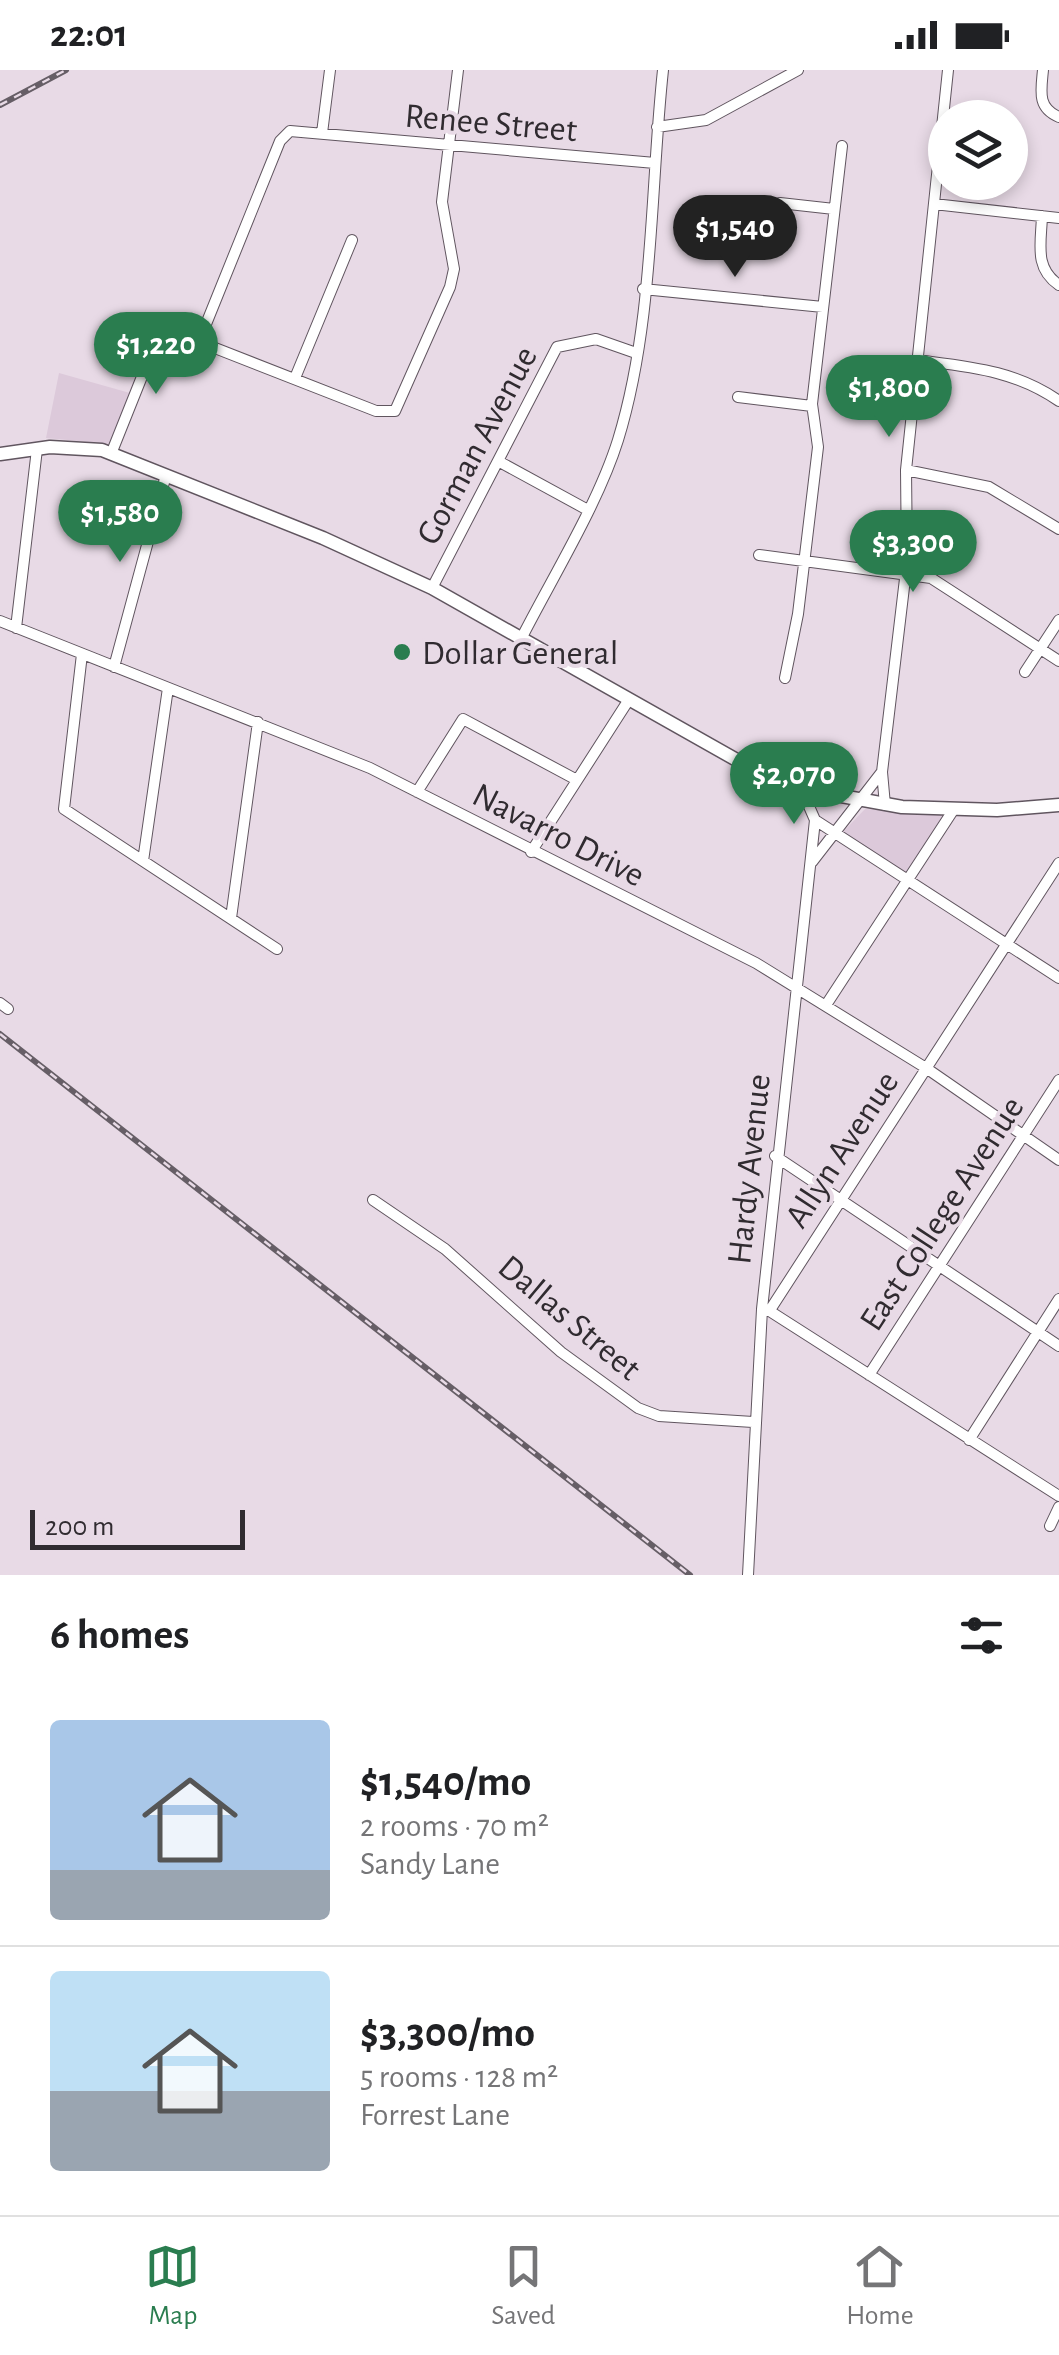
<!DOCTYPE html>
<meta charset="utf-8">
<style>
body{margin:0;font-family:"Alegreya Sans",sans-serif;background:#f6f6f6;color:#202124;height:100vh;display:flex;flex-direction:column;font-size:38px;white-space:nowrap}
*{box-sizing:border-box;margin:0}
p{font-size:32px;color:#757577}
.icon{flex:none;width:55px;height:55px;fill:none;stroke:currentColor;stroke-width:2;stroke-linecap:round;stroke-linejoin:round}
.map{position:relative;height:1505px;overflow:hidden}
.side{display:flex;flex-direction:column;background:#fff;flex:1}
.side>*{flex:none}
.tools{position:absolute;left:928px;top:30px;display:grid;gap:20px}
.tools a{display:grid;place-items:center;width:100px;height:100px;border-radius:50%;background:#fff;box-shadow:0 5px 15px #0003;font-size:50px}
.scale{position:absolute;left:30px;bottom:25px;width:215px;box-sizing:border-box;padding-left:10px;border:5px solid #302b30;border-top:0;font-size:28px;line-height:35px;white-space:nowrap;color:#302b30;-webkit-text-stroke:8px #e8dae6;paint-order:stroke}
.price{position:absolute;translate:-50% -85px;padding:0 22px;border-radius:35px;background:#2a7d4f;color:#fff;font-size:32px;line-height:65px;filter:drop-shadow(0 2px 5px #0008)}
.price::after{content:'';position:absolute;left:50%;top:60px;width:30px;height:22px;margin-left:-15px;background:inherit;clip-path:polygon(0 0,100% 0,50% 100%)}
.price.on{background:#222;color:#fff}
ul{padding:0;list-style:none}
li{display:flex;align-items:center;gap:30px;height:250px;padding:0 50px}
li+li{border-top:2px solid #e0e0e0}
li span{display:grid;place-items:center;flex:none;width:280px;height:200px;border-radius:10px;color:#555}
li>.icon{margin-inline-start:auto}
span .icon{width:120px;height:120px;fill:#fffc;stroke-width:1}
li b{font-size:42px}
h2{display:flex;justify-content:space-between;align-items:center;height:120px;padding:0 50px;font-size:42px}
.status{display:flex;justify-content:space-between;align-items:center;height:70px;padding:0 50px;background:#fff;direction:ltr}
.status svg{height:28px;fill:currentColor}
.tab-bar{display:flex;justify-content:space-around;align-items:center;height:140px;border-top:2px solid #e0e0e0;background:#fff;font-size:28px;color:#757577}
.tab-bar a{display:grid;justify-items:center;gap:5px}
.tab-bar .on{color:#2a7d4f}
.map>svg:first-child{display:block}
.built{fill:#dcc9da}
.lines{fill:none;stroke-linecap:round;stroke-linejoin:round}
.minor-casing{stroke:#60555f;stroke-width:12}
.major-casing{stroke:#60555f;stroke-width:15}
.minor{stroke:#fff;stroke-width:10}
.major{stroke:#fff;stroke-width:12}
.rail-casing{stroke:#665e66;stroke-width:6}
.rail{stroke:#e8dae6;stroke-width:2.5;stroke-dasharray:8;stroke-linecap:butt}
.poi-dot{fill:#2a7d4f;stroke:#e8dae6;stroke-width:4}
.labels{text-anchor:middle;stroke-width:8;stroke-linejoin:round;paint-order:stroke}
.street-label{font-size:35px;fill:#302b30;stroke:#e8dae6}
.poi-label{font-size:35px;fill:#302b30;stroke:#e8dae6;text-anchor:start}
</style>
<div class="status"><b>22:01</b><svg viewBox="0 0 49 12"><path d="M0 12V9h3v3zM5 12V6h3v6zM10 12V3h3v9zM15 12V0h3v12zM26 1h20v11H26zM47 4h2v5h-2z"/></svg></div>
<div class="map">
<svg width="1059" height="1505" viewBox="0 0 1059 1505">
<rect width="100%" height="100%" fill="#e8dae6"/>
<!-- built -->
<path class="built" d="M59,303L130,323L110,374L46,368Z
M865,739L947,743L909,805L843,762Z"/>
<g class="lines">
<!-- minor casing -->
<g class="minor-casing">
<path id="minor" d="M1043,0C1041,21 1037,38 1059,47
M657,57L706,50L798,0
M322,63L330,0
M780,133L834,139
M934,134L1059,148
M1042,146C1041,174 1034,198 1059,215
M643,219L823,237
M200,269L280,71L290,61L655,93
M917,290C970,297 1014,300 1059,331
M295,308L352,170
M738,327L812,336
M111,384L157,269L169,260L376,341H395L450,217L454,199L442,132L458,0
M498,391L586,439
M906,400L989,417L1059,459
M759,485L931,508L1059,591
M432,518L557,277L596,269L636,283
M0,551L370,698L756,893L926,998L1059,1090
M16,558L37,379
M521,569C552,508 598,434 618,370C654,253 650,121 663,0
M82,584L64,739L277,879
M114,597L166,405
M1025,602L1059,550
M785,608L798,544L818,377L812,334L842,76
M417,722L463,649L577,710
M885,735L882,702L907,492L906,400L948,0
M815,750L1059,908
M531,782L628,631
M143,791L168,618
M812,792L881,703
M231,848L258,652
M0,933L8,939
M826,935L954,739
M775,1086L1059,1276
M373,1130L445,1179L561,1282L638,1338L659,1346L753,1352
M768,1240L1059,1426
M770,1240L1059,793
M869,1305L1059,1010
M969,1370L1059,1229
M1050,1456L1059,1437
M748,1505L762,1239L815,750L808,734L781,715"/>
</g>
<!-- major casing -->
<g class="major-casing">
<path id="major" d="M0,384L50,377L102,380L323,468L432,518L781,715L902,737L997,740L1059,735"/>
</g>
<!-- minor -->
<use href="#minor" class="minor"/>
<!-- major -->
<use href="#major" class="major"/>
<!-- rail casing -->
<g class="rail-casing">
<path id="rail" d="M0,35L66,0
M0,964L690,1505"/>
</g>
<!-- rail -->
<use href="#rail" class="rail"/>
</g>
<!-- markers -->
<circle class="poi-dot" cx="402" cy="582" r="10"/>
<g class="labels">
<!-- street labels -->
<g class="street-label">
<text transform="translate(491 52) rotate(5)" y="12">Renee Street</text>
<text transform="translate(476 375) rotate(-62)" y="12">Gorman Avenue</text>
<text transform="translate(559 764) rotate(27)" y="12">Navarro Drive</text>
<text transform="translate(841 1079) rotate(-57)" y="12">Allyn Avenue</text>
<text transform="translate(748 1099) rotate(-84)" y="12">Hardy Avenue</text>
<text transform="translate(941 1143) rotate(-57)" y="12">East College Avenue</text>
<text transform="translate(570 1247) rotate(40)" y="12">Dallas Street</text>
</g>
<!-- poi labels -->
<g class="poi-label">
<text x="422" y="594">Dollar General</text>
</g>
</g>
</svg>
<div class="tools">
<a><svg class="icon" aria-label="layers" viewBox="0 0 24 24"><path d="M12 4l9 5-9 5-9-5zM3 14l9 5 9-5"/></svg></a>
</div>
<div class="scale">200 m</div>
<b class="price on" style="left:735px;top:210px">$1,540</b>
<b class="price" style="left:156px;top:327px">$1,220</b>
<b class="price" style="left:889px;top:370px">$1,800</b>
<b class="price" style="left:120px;top:495px">$1,580</b>
<b class="price" style="left:913px;top:525px">$3,300</b>
<b class="price" style="left:794px;top:757px">$2,070</b>
</div>
<section class="side">
<h2>6 homes<svg class="icon" aria-label="filters" viewBox="0 0 24 24"><path d="M4 7h16M4 17h16"/><circle cx="9" cy="7" r="2"/><circle cx="15" cy="17" r="2"/></svg></h2>
<ul>
<li><span style="background:linear-gradient(#a9c7e8 75%,#9aa5b1 0)"><svg class="icon" aria-label="home" viewBox="0 0 24 24"><path d="M3 11l9-7 9 7M6 9v11h12V9"/></svg></span><div><b>$1,540/mo</b><p>2 rooms · 70 m²</p><p>Sandy Lane</p></div></li>
<li><span style="background:linear-gradient(#bfe0f5 60%,#9aa5b1 0)"><svg class="icon" aria-label="home" viewBox="0 0 24 24"><path d="M3 11l9-7 9 7M6 9v11h12V9"/></svg></span><div><b>$3,300/mo</b><p>5 rooms · 128 m²</p><p>Forrest Lane</p></div></li>
</ul>
</section>
<nav class="tab-bar">
<a class="on"><svg class="icon" aria-label="map" viewBox="0 0 24 24"><path d="M3 6l6-2 6 2 6-2v14l-6 2-6-2-6 2zM9 4v14M15 6v14"/></svg>Map</a>
<a><svg class="icon" aria-label="saved" viewBox="0 0 24 24"><path d="M7 4h10v16l-5-4-5 4z"/></svg>Saved</a>
<a><svg class="icon" aria-label="home" viewBox="0 0 24 24"><path d="M3 11l9-7 9 7M6 9v11h12V9"/></svg>Home</a>
</nav>
